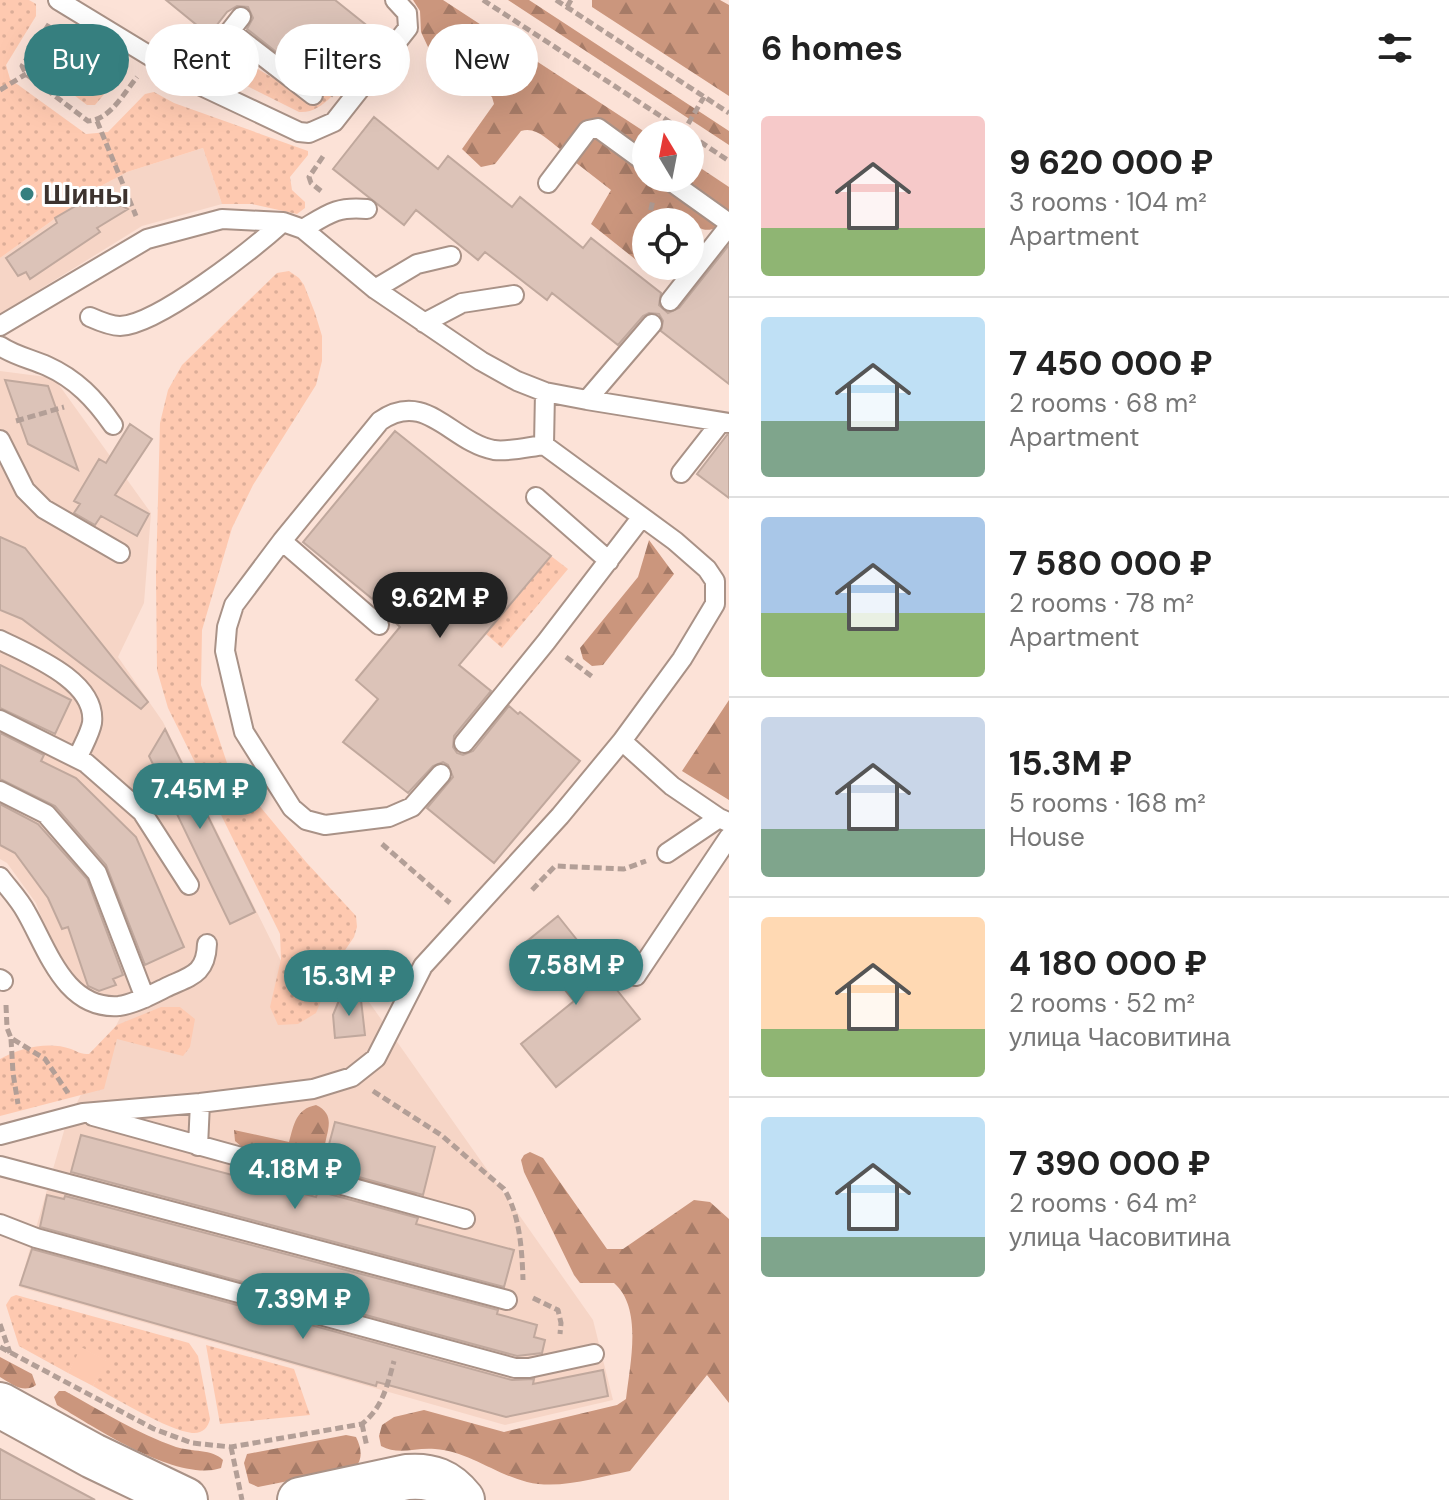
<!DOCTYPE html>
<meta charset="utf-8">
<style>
body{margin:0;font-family:"DM Sans",sans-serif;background:#f2f2f2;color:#222;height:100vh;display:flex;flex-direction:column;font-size:30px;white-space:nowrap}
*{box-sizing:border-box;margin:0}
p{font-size:26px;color:#767676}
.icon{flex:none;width:44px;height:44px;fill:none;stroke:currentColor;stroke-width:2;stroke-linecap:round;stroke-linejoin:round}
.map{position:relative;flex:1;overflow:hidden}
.side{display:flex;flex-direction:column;background:#fff;width:720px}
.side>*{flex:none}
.guide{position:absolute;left:24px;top:24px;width:584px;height:72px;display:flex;gap:16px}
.needle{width:52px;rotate:350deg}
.buttons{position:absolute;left:632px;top:120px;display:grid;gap:16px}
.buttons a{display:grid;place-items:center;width:72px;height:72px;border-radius:50%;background:#fff;box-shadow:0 8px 32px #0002;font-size:40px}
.price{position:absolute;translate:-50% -68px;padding:0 18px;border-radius:28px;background:#367f7f;color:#fff;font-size:26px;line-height:52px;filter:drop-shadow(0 2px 4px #0008)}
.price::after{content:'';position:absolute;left:50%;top:48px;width:24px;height:18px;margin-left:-12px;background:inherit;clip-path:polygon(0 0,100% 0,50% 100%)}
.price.on{background:#222;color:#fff}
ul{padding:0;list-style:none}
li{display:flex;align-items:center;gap:24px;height:200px;padding:0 32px}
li+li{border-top:2px solid #e0e0e0}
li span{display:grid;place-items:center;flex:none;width:224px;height:160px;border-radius:8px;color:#555}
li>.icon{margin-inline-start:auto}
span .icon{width:96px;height:96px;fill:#fffc;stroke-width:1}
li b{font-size:34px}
h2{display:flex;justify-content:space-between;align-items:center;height:96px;padding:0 32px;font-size:34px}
.pill{padding:0 28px;border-radius:36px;background:#fff;box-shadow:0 8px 32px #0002;font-size:28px;line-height:72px}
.pill.on{background:#367f7f;color:#fff}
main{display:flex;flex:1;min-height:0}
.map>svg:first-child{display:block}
.built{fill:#f6d5c6}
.grass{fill:url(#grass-dots)}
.forest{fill:url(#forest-firs)}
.garden{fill:#fec9b0}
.building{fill:#dcc3b8;stroke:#c0a89d;stroke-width:2}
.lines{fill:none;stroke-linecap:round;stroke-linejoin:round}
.service-casing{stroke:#a99287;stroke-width:22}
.tertiary-casing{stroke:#a99287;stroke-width:48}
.path{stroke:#b39f97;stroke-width:5;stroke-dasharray:8 4;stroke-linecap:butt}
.service{stroke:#fff;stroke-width:18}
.tertiary{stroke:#fff;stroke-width:44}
.poi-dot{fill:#367f7f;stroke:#fff;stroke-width:3}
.labels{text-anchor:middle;stroke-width:6;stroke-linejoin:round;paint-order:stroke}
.poi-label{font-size:28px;font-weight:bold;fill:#3d332f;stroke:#fff;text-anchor:start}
</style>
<main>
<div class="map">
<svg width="729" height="1500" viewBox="0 0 729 1500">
<defs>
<pattern id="grass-dots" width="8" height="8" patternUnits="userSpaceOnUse" patternTransform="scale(2)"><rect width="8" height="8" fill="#fec9b0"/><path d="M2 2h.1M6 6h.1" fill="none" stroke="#dbad98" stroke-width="1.8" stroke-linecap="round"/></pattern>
<pattern id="forest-firs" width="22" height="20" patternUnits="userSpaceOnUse" patternTransform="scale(2)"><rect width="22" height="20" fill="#cb967d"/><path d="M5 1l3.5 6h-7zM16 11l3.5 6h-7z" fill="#a67b67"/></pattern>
</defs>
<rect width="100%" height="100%" fill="#fce2d7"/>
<!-- built -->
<path class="built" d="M203,148L222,204L142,226L0,314V258L99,187L127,172Z
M0,371L54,378L151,513L144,603L118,657L163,722L285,969L369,1002L593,1320L613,1400L505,1425L19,1287L66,1124L122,1014L70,994L36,903L7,863L0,859Z"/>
<!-- grass -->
<path class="grass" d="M0,0H29L36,4V16L6,65L10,79L86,134L108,132L145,94L154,92L174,103L308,151V155L290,177L292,190L305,202V208L297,214L252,204H222L203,148L127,172L99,187L0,258Z
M61,39H68L115,73L116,80L95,105H87L41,70V65Z
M236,56L303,96L313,95L320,87L332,96C322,106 312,113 299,112L223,74L221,68L229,57Z
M289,271L299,278L304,285L315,313L322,336V361L316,385L253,485L232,528L202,630L201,685L229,769L306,862L356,916L357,927L354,937L337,962L316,1013L298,1024L278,1025L270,1007L281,959L280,934L168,708L157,670L156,575L160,423L168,390L182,365L277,273Z
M551,556L568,569L502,648L486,634Z
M161,1007H180L195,1019L190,1047L183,1056L117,1039L104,1089L0,1116V1059C20,1048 48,1041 71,1049C78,1052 81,1054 89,1054L117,1025Z
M16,1295L189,1343L198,1356L210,1419C208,1428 202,1434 192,1433C168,1430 116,1399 93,1386L106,1361L82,1348L68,1373L19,1346L6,1305L11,1297Z
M206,1345L294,1369L310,1415L220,1424Z"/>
<!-- forest -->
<path class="forest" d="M413,0H443L648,134H646V156L599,123L560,149C548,140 536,126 521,131L495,164L481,167L462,149L494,104L492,97L428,47L421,32L420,11Z
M508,0H529L729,131V145Z
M592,0H720L729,5V96L592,7Z
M594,135L646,171V178H656L717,222V227C700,237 689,218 674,211L664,222H646V266H674L657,272L650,271L591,224L611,190L575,162V159Z
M690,161L729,187V214L678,178H690Z
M649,540L674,574L603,665L592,666L583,659L580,648L638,577Z
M729,700V800L682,771Z
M316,1105C341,1117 321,1138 325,1156L411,1179L421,1192L414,1196L249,1153L235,1141L234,1130L289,1142C294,1124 296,1109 316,1105Z
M530,1152L543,1158L607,1249H623L694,1200L710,1202L729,1219V1403L707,1375L630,1471C598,1477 560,1490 527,1482C495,1474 467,1451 435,1449C415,1447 399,1456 381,1446L379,1436L382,1425L394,1417L424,1410L504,1432L617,1405L626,1399C630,1364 643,1308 614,1283H580L574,1275L524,1172L521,1160L524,1155Z
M0,1357L32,1374L36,1385C23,1394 12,1384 0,1377Z
M59,1391H65C101,1411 137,1433 176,1447C191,1452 213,1449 223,1460L221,1468C178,1483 94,1427 57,1405L54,1397Z
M346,1435L356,1437C361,1447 364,1460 354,1468L258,1487L249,1483L244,1463L247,1454Z"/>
<!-- garden -->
<path class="garden" d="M81,1347L107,1361L93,1386L68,1373Z"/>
<!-- building -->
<path class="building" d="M166,0H335L380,36L332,96L247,29L253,18L248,7L237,6L227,12L209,35Z
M374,117L438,169L448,156L512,207L520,197L583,248L591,238L661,293L659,305L668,313L679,308L729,245V384L661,331L663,321L659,314L649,313L643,316L618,345L552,293L547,300L485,252L478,260L416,210L404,225L333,169Z
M98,193L128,209L97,228L100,232L30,279L26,272L18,276L6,258L57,223L55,218Z
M5,380L48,386L78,470L28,444Z
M130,424L152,439L115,495L149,514L137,536L101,516L95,525L74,513L80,504L74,501L99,459L106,463Z
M395,431L551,556L459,665L491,691L454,736L453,747L457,753L463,755L473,751L509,706L518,714L520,712L580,761L494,863L427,808L453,777L448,765L443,762L433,766L408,793L343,742L378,699L356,680L400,627L396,623L398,620L303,542Z
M727,435H729V498L697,474Z
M0,537L25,548L148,702L141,709L22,619L0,610Z
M0,665L71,700L55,734L0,708Z
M165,729L255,912L230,924L149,756Z
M0,733L44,755L41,761L76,778L136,837L184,947L145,965L106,865L55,806L0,779Z
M0,804L38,824L87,879L123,975L113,979L116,985L99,991L88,986L68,927L62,929L48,898L15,853L0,845Z
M558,916L640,1019L556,1087L521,1044L574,1001L526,942Z
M342,993L361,1000L365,1035L335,1038L333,1015Z
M335,1122L435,1147L423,1195L323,1167Z
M81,1135L316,1197L318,1191L418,1218L416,1224L514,1250L504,1287L71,1172Z
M47,1195L64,1199L65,1196L498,1310L497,1314L537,1325L534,1337L545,1340L542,1353L517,1356L40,1227Z
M32,1249L512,1380L534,1379L533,1384L603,1370L608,1396L506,1417L377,1382L376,1386L20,1285Z
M0,1449L24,1462L95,1500H0Z"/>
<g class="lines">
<!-- service casing -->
<g class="service-casing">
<path id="service" d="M58,0L191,81L299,132L309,133L334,122L408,28L407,13L395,0
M230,31L313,95
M191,81L241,17
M666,178L729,223
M548,183L588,130L598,128L646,163
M303,229C328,214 337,206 367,209
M375,289L417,264L451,256
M670,301L729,226
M90,317C99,321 111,326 120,326C158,325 254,248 283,222
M424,323L462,303L514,295
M0,326L147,239L222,219L283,222L303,229L375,289L481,361L517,381L545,392L587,400L729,423
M0,346C15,356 31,359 47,366C76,379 95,399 113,425
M587,400L652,324
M0,440L25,490L44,509L120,553
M544,445L545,392
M681,473L721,422
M536,497L609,561
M282,541L379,625
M0,640C30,655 97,681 92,723C90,734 82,747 78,757
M0,720L86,763L142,812L189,885
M622,741L672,786L719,818
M464,743L546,642L641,518
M0,791L46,814L97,873L145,998
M667,853L719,818L728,822
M0,877C9,889 19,899 26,912C48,950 65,1010 119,1006C134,1004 151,995 165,988C190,976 206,975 207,944
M636,976L729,837
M0,979L3,981
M93,1116L465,1219
M0,1135L83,1113L200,1103L313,1089L352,1077L376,1058L423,966L560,816L622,741L682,659L715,604V581L707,569L675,541L544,445C528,447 509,452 494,450C451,442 426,389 380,421L282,541L234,605L227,627L225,651L244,732L292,808L306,820L325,825L389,817L412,807L441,774
M198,1146L200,1103
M0,1166L507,1300
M0,1224L36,1238L515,1368H529L594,1354"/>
</g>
<!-- tertiary casing -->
<g class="tertiary-casing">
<path id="tertiary" d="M0,1405L93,1456L185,1500
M300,1500L407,1477C431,1475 447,1481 462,1500"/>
</g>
<!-- path -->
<path class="path" d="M483,0L688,134
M556,0L729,113
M567,7L571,0
M49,24L22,66L26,74L88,121C110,120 124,93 137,77
M0,90L26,74
M97,121L136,216
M682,134L704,97
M690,135L729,161
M321,191L311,183L309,177L324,155
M648,222L653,200
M16,421L64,407
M566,657L594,678
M382,844L450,903
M532,890L555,866L624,869L646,861
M6,1005L7,1028L11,1038L45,1059L68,1093
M11,1039L13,1073L18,1104
M373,1091L441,1135L504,1189C520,1215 522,1250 523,1280
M533,1298L558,1310L561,1323L560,1334
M0,1324L10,1353
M0,1347L154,1429L192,1443L231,1447L362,1424C383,1407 387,1386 394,1361
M362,1424L367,1447
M231,1447L242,1500"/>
<!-- service -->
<use href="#service" class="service"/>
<!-- tertiary -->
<use href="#tertiary" class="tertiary"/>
</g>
<!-- markers -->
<circle class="poi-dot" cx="27" cy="194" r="8"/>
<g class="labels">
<!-- poi labels -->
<g class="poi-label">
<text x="43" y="204">Шины</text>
</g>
</g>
</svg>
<div class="buttons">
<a><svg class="needle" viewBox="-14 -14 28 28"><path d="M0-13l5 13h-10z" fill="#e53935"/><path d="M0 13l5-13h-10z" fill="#767676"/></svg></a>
<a><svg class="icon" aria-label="locate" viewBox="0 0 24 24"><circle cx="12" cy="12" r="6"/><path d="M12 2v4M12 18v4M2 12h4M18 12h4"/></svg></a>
</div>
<b class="price on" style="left:440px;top:640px">9.62M ₽</b>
<b class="price" style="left:200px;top:831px">7.45M ₽</b>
<b class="price" style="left:576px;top:1007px">7.58M ₽</b>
<b class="price" style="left:349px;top:1018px">15.3M ₽</b>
<b class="price" style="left:295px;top:1211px">4.18M ₽</b>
<b class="price" style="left:303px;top:1341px">7.39M ₽</b>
<div class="guide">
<a class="pill on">Buy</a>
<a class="pill">Rent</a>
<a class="pill">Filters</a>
<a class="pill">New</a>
</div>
</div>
<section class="side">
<h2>6 homes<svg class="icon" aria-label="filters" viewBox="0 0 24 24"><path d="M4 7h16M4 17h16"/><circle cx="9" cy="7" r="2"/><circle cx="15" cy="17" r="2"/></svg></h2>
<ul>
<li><span style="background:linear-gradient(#f6c9c9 70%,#8fb573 0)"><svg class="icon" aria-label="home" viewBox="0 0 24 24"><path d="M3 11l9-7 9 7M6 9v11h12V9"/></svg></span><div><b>9 620 000 ₽</b><p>3 rooms · 104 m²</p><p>Apartment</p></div></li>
<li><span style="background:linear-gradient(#bfe0f5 65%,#7fa58c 0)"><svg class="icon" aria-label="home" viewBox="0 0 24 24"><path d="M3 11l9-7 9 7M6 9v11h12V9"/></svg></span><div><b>7 450 000 ₽</b><p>2 rooms · 68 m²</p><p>Apartment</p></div></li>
<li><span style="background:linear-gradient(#a9c7e8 60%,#8fb573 0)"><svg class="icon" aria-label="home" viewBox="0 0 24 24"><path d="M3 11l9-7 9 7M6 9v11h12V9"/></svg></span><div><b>7 580 000 ₽</b><p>2 rooms · 78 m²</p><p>Apartment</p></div></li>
<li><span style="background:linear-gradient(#c9d6e8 70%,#7fa58c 0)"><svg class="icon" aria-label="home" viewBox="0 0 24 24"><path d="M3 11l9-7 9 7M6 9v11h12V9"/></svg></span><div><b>15.3M ₽</b><p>5 rooms · 168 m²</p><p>House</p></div></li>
<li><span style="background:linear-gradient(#ffd9b3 70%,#8fb573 0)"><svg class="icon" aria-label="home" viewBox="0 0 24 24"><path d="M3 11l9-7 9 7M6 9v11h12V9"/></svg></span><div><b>4 180 000 ₽</b><p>2 rooms · 52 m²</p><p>улица Часовитина</p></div></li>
<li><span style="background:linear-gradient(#bfe0f5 75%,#7fa58c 0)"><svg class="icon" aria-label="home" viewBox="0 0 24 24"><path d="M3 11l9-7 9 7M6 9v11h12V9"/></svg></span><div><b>7 390 000 ₽</b><p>2 rooms · 64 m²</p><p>улица Часовитина</p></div></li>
</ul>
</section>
</main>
